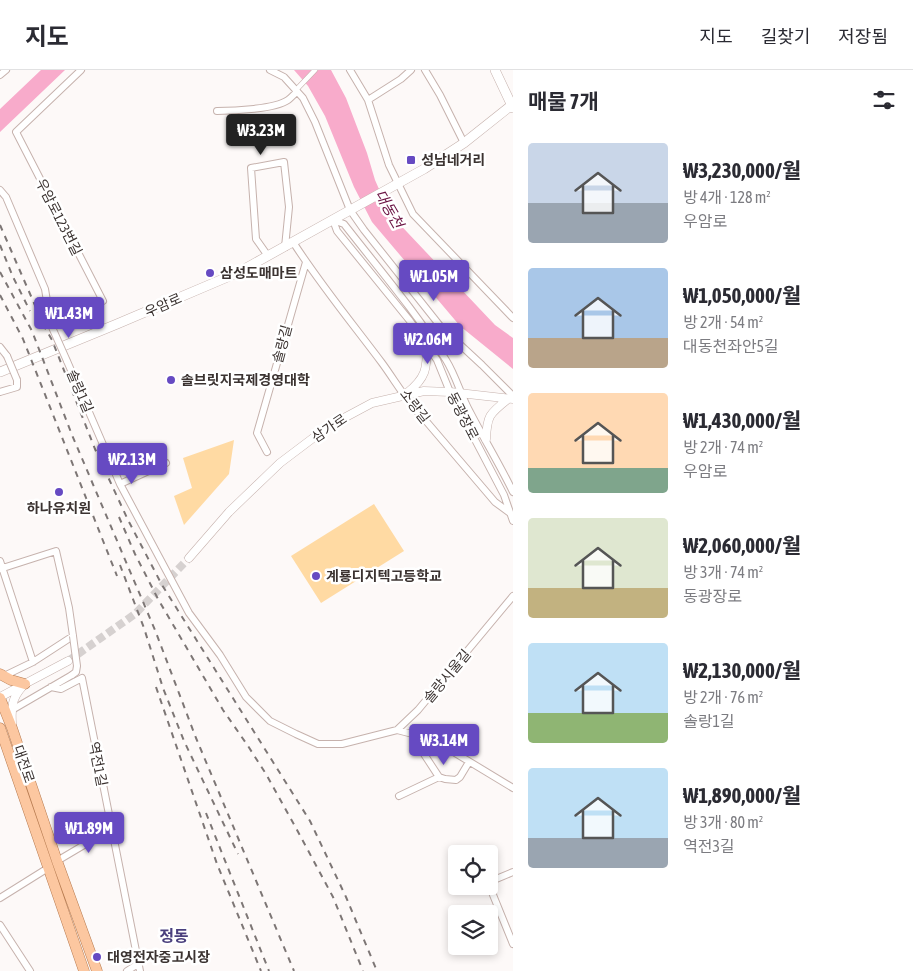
<!DOCTYPE html>
<html lang="ko">
<meta charset="utf-8">
<style>
body{margin:0;font-family:"Asap Condensed","Noto Sans KR",sans-serif;background:#f7f7f7;color:#2b2b33;height:100vh;display:flex;flex-direction:column;font-size:19px;white-space:nowrap}
*{box-sizing:border-box;margin:0}
p{font-size:16px;color:#7c7c81}
.icon{flex:none;width:28px;height:28px;fill:none;stroke:currentColor;stroke-width:2;stroke-linecap:round;stroke-linejoin:round}
.map{position:relative;flex:1;overflow:hidden}
.panel{display:flex;flex-direction:column;background:#fff;width:400px}
.panel>*{flex:none}
.tools{position:absolute;left:448px;top:775px;display:grid;gap:10px}
.tools a{display:grid;place-items:center;width:50px;height:50px;border-radius:5px;background:#fff;box-shadow:0 2px 8px #0003;font-size:25px}
.price{position:absolute;translate:-50% -42px;padding:0 11px;border-radius:5px;background:#664ac2;color:#fff;font-size:16px;line-height:32px;filter:drop-shadow(0 1px 2px #0008)}
.price::after{content:'';position:absolute;left:50%;top:30px;width:15px;height:11px;margin-left:-8px;background:inherit;clip-path:polygon(0 0,100% 0,50% 100%)}
.price.current{background:#222;color:#fff}
ul{padding:0;list-style:none}
li{display:flex;align-items:center;gap:15px;height:125px;padding:0 15px}
li span{display:grid;place-items:center;flex:none;width:140px;height:100px;border-radius:5px;color:#555}
li>.icon{margin-inline-start:auto}
span .icon{width:60px;height:60px;fill:#fffc;stroke-width:1}
li b{font-size:21px}
h2{display:flex;justify-content:space-between;align-items:center;height:60px;padding:0 15px;font-size:21px}
header{display:flex;align-items:center;gap:30px;box-sizing:border-box;height:70px;padding:0 25px;background:#fff;border-bottom:1px solid #e1e1e2}
header strong{font-size:24px}
nav{display:flex;gap:28px;margin-inline-start:auto;font-size:18px}
main{display:flex;flex:1;min-height:0}
.map>svg:first-child{display:block}
.green{fill:#ffdaa3}
.water{fill:#f8abcb}
.lines{fill:none;stroke-linecap:round;stroke-linejoin:round}
.tertiary-tunnel{stroke:#d6d1d0;stroke-width:8;stroke-dasharray:8 4;stroke-linecap:butt}
.pedestrian-casing{stroke:#c6b2ad;stroke-width:5.5}
.minor-casing{stroke:#c6b2ad;stroke-width:8}
.tertiary-casing{stroke:#c6b2ad;stroke-width:9}
.secondary-casing{stroke:#c6b2ad;stroke-width:10}
.primary-casing{stroke:#b77b50;stroke-width:11}
.pedestrian{stroke:#fff;stroke-width:4.5}
.minor{stroke:#fff;stroke-width:6}
.tertiary{stroke:#fff;stroke-width:8}
.secondary{stroke:#fff;stroke-width:9}
.primary{stroke:#fcc7a0;stroke-width:10}
.rail{stroke:#7d7675;stroke-width:2;stroke-dasharray:6 6;stroke-linecap:butt}
.minor-bridge-casing{stroke:#c6b2ad;stroke-width:8;stroke-linecap:butt}
.minor-bridge{stroke:#fff;stroke-width:6}
.poi-dot{fill:#664ac2;stroke:#fff;stroke-width:2}
.labels{text-anchor:middle;stroke-width:5;stroke-linejoin:round;paint-order:stroke}
.poi-label{font-size:14px;font-weight:bold;fill:#3b3331;stroke:#fff;text-anchor:start}
.street-label{font-size:14px;fill:#3b3331;stroke:#fff}
.water-label{font-size:15px;font-style:italic;fill:#6b1343;stroke:#fff}
.quarter-label{font-size:16px;font-weight:bold;fill:#4a3f7d;stroke:#fff}
</style>
<header>
<strong>지도</strong>
<nav><a>지도</a><a>길찾기</a><a>저장됨</a></nav>
</header>
<main>
<div class="map">
<svg width="513" height="901" viewBox="0 0 513 901">
<rect width="100%" height="100%" fill="#fdf9f8"/>
<!-- green -->
<path class="green" d="M234,370L229,404L184,455L174,426L192,418L183,388Z
M374,434L404,481L321,533L291,486Z"/>
<!-- water -->
<path class="water" d="M41,0H65L0,62V39Z
M294,0H331L346,28L367,83L375,110L390,144L495,255L513,268V299L460,256L372,152L354,117L325,46L308,16Z"/>
<g class="lines">
<!-- tertiary-tunnel -->
<path class="tertiary-tunnel" d="M68,591L135,544L189,488"/>
<!-- pedestrian casing -->
<g class="pedestrian-casing">
<path id="pedestrian" d="M296,20L315,0"/>
</g>
<!-- minor casing -->
<g class="minor-casing">
<path id="minor" d="M81,0L16,62L103,231
M270,0L284,7L303,28L315,52L350,140L364,160L441,257L482,295L513,326
M350,0L368,30L389,95L413,144L513,248
M425,0L440,25L464,73
M0,5L6,0
M368,30L401,9L411,0
M217,41C234,41 275,39 288,30C291,28 294,24 297,22
M0,120L6,127L45,219L51,255
M333,150L337,161L410,251L437,290L450,322L504,425L513,451
M333,150L344,154C379,199 416,242 446,290C456,306 461,326 470,342C484,369 500,395 513,422
M293,172C320,214 352,253 382,293C396,312 408,334 426,351L495,432L510,443
M268,186L256,169L251,98L284,92L289,137L285,177
M0,277L7,286
M67,291L120,414L189,543L220,585L246,627L270,651L296,664L318,674H342L397,660L418,640L513,526
M0,322L17,317V310
M267,382L257,363L306,192
M120,414L166,393
M0,491L33,592
M0,499L56,481L69,538L73,566L33,592L4,606
M51,617L61,619L82,608L140,901
M12,640L72,605
M397,660L432,669L513,718
M422,681L439,707L445,709L456,710L460,707L469,692
M399,726L439,707
M57,791L111,759
M489,812L513,802
M489,815L513,874
M0,828L48,798
M0,855L30,901
M127,901L138,894"/>
</g>
<!-- tertiary casing -->
<g class="tertiary-casing">
<path id="tertiary" d="M407,323C426,308 427,299 427,275
M486,369C487,346 489,344 508,329
M189,488L229,442L280,393L329,356L372,333L424,321L450,322L513,329
M0,627L68,591
M12,653C11,638 12,628 22,617"/>
</g>
<!-- secondary casing -->
<g class="secondary-casing">
<path id="secondary" d="M495,0L513,38
M0,302L117,254L237,203L424,99L464,73L513,34"/>
</g>
<!-- primary casing -->
<g class="primary-casing">
<path id="primary" d="M0,604L11,610L25,614
M0,628L12,658L57,791L97,901
M0,658L84,901"/>
</g>
<!-- pedestrian -->
<use href="#pedestrian" class="pedestrian"/>
<!-- minor -->
<use href="#minor" class="minor"/>
<!-- tertiary -->
<use href="#tertiary" class="tertiary"/>
<!-- secondary -->
<use href="#secondary" class="secondary"/>
<!-- primary -->
<use href="#primary" class="primary"/>
<!-- rail -->
<path class="rail" d="M0,155L44,256L52,270L95,379L128,450L162,515L310,751L346,827L377,901
M0,175L13,207L30,241
M0,202L32,261L72,365L155,560L196,668L294,901
M0,225L23,269L117,506
M119,447L135,484L158,529L223,640L248,676L266,704L296,758L333,827L363,901
M120,495L144,558L163,618L184,671L238,784
M156,617L217,794L261,901
M206,743L269,901"/>
<!-- minor-bridge casing -->
<g class="minor-bridge-casing">
<path id="minor-bridge" d="M51,255L67,291
M7,286L17,310
M72,605L76,602L77,596L73,566"/>
</g>
<!-- minor-bridge -->
<use href="#minor-bridge" class="minor-bridge"/>
</g>
<!-- markers -->
<g class="poi-dot">
<rect x="406" y="85" width="10" height="10" rx="2.5"/>
<circle cx="210" cy="203" r="5"/>
<circle cx="171" cy="310" r="5"/>
<circle cx="59" cy="422" r="5"/>
<circle cx="316" cy="506" r="5"/>
<circle cx="97" cy="887" r="5"/>
</g>
<g class="labels">
<!-- poi labels -->
<g class="poi-label">
<text x="421" y="95">성남네거리</text>
<text x="220" y="208">삼성도매마트</text>
<text x="181" y="315">솔브릿지국제경영대학</text>
<text x="59" y="443" text-anchor="middle">하나유치원</text>
<text x="326" y="511">계룡디지텍고등학교</text>
<text x="107" y="892">대영전자중고시장</text>
</g>
<!-- street labels -->
<g class="street-label">
<text transform="translate(59 147) rotate(63)" y="5">우암로123번길</text>
<text transform="translate(163 235) rotate(-24)" y="5">우암로</text>
<text transform="translate(282 274) rotate(-75)" y="5">솔랑길</text>
<text transform="translate(80 321) rotate(67)" y="5">솔랑1길</text>
<text transform="translate(415 336) rotate(52)" y="5">소랑길</text>
<text transform="translate(463 346) rotate(63)" y="5">동광장로</text>
<text transform="translate(329 358) rotate(-34)" y="5">삼가로</text>
<text transform="translate(447 606) rotate(-50)" y="5">솔랑시울길</text>
<text transform="translate(24 694) rotate(71)" y="5">대전로</text>
<text transform="translate(98 694) rotate(79)" y="5">역전1길</text>
</g>
<!-- water labels -->
<g class="water-label">
<text transform="translate(389 139) rotate(60)" y="5">대동천</text>
</g>
<!-- quarter labels -->
<g class="quarter-label">
<text x="174" y="872">정동</text>
</g>
</g>
</svg>
<div class="tools">
<a><svg class="icon" aria-label="locate" viewBox="0 0 24 24"><circle cx="12" cy="12" r="6"/><path d="M12 2v4M12 18v4M2 12h4M18 12h4"/></svg></a>
<a><svg class="icon" aria-label="layers" viewBox="0 0 24 24"><path d="M12 4l9 5-9 5-9-5zM3 14l9 5 9-5"/></svg></a>
</div>
<b class="price current" style="left:261px;top:86px">₩3.23M</b>
<b class="price" style="left:434px;top:232px">₩1.05M</b>
<b class="price" style="left:69px;top:269px">₩1.43M</b>
<b class="price" style="left:428px;top:295px">₩2.06M</b>
<b class="price" style="left:132px;top:415px">₩2.13M</b>
<b class="price" style="left:444px;top:696px">₩3.14M</b>
<b class="price" style="left:89px;top:784px">₩1.89M</b>
</div>
<section class="panel">
<h2>매물 7개<svg class="icon" aria-label="filters" viewBox="0 0 24 24"><path d="M4 7h16M4 17h16"/><circle cx="9" cy="7" r="2"/><circle cx="15" cy="17" r="2"/></svg></h2>
<ul>
<li><span style="background:linear-gradient(#c9d6e8 60%,#9aa5b1 0)"><svg class="icon" aria-label="home" viewBox="0 0 24 24"><path d="M3 11l9-7 9 7M6 9v11h12V9"/></svg></span><div><b>₩3,230,000/월</b><p>방 4개 · 128 m²</p><p>우암로</p></div></li>
<li><span style="background:linear-gradient(#a9c7e8 70%,#b9a48a 0)"><svg class="icon" aria-label="home" viewBox="0 0 24 24"><path d="M3 11l9-7 9 7M6 9v11h12V9"/></svg></span><div><b>₩1,050,000/월</b><p>방 2개 · 54 m²</p><p>대동천좌안5길</p></div></li>
<li><span style="background:linear-gradient(#ffd9b3 75%,#7fa58c 0)"><svg class="icon" aria-label="home" viewBox="0 0 24 24"><path d="M3 11l9-7 9 7M6 9v11h12V9"/></svg></span><div><b>₩1,430,000/월</b><p>방 2개 · 74 m²</p><p>우암로</p></div></li>
<li><span style="background:linear-gradient(#dfe7d0 70%,#c2b280 0)"><svg class="icon" aria-label="home" viewBox="0 0 24 24"><path d="M3 11l9-7 9 7M6 9v11h12V9"/></svg></span><div><b>₩2,060,000/월</b><p>방 3개 · 74 m²</p><p>동광장로</p></div></li>
<li><span style="background:linear-gradient(#bfe0f5 70%,#8fb573 0)"><svg class="icon" aria-label="home" viewBox="0 0 24 24"><path d="M3 11l9-7 9 7M6 9v11h12V9"/></svg></span><div><b>₩2,130,000/월</b><p>방 2개 · 76 m²</p><p>솔랑1길</p></div></li>
<li><span style="background:linear-gradient(#bfe0f5 70%,#9aa5b1 0)"><svg class="icon" aria-label="home" viewBox="0 0 24 24"><path d="M3 11l9-7 9 7M6 9v11h12V9"/></svg></span><div><b>₩1,890,000/월</b><p>방 3개 · 80 m²</p><p>역전3길</p></div></li>
</ul>
</section>
</main>
